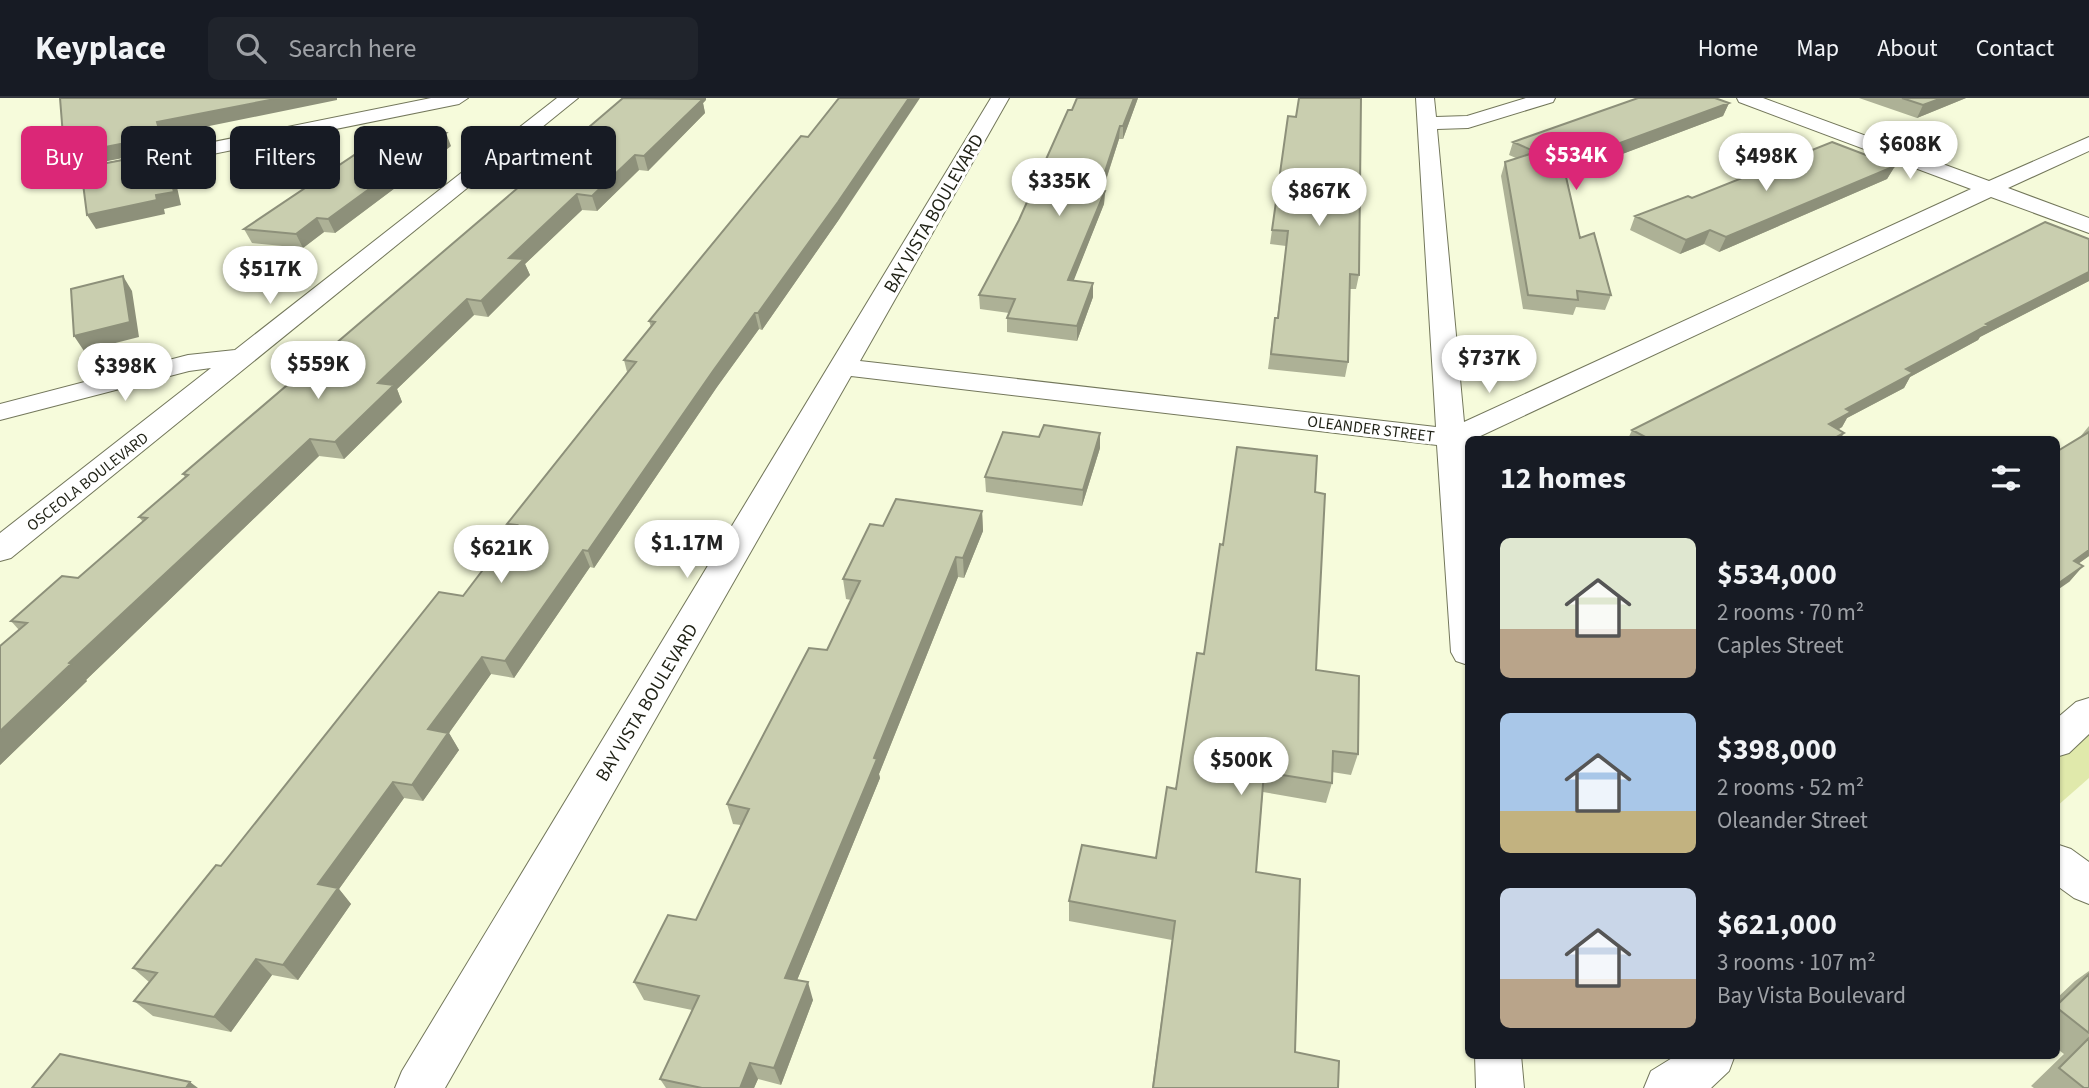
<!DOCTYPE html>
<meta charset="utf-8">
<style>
body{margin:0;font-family:"Source Sans 3",sans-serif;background:#20242c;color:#f1f3f6;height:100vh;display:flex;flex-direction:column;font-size:26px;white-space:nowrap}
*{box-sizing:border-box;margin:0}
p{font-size:23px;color:#9ea1a6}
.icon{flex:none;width:38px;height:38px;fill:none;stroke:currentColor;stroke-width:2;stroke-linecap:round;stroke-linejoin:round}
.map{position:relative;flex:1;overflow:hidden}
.side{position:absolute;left:1465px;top:338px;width:595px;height:623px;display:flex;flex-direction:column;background:#171b24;border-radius:10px;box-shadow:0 2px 5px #0004}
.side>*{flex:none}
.hud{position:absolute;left:21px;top:28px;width:665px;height:63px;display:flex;gap:14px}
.price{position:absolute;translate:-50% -60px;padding:0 16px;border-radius:24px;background:#fff;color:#222;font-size:23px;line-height:46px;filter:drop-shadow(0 2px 4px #0008)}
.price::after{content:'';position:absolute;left:50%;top:42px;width:21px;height:16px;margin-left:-10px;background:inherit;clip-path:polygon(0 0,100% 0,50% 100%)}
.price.selected{background:#db2777;color:#fff}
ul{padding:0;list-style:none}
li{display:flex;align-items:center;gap:21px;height:175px;padding:0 35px}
li span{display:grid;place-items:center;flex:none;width:196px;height:140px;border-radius:10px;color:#555}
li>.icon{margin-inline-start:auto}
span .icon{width:84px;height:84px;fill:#fffc;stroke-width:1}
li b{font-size:30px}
h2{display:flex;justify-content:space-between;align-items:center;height:84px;padding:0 35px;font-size:30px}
.tag{padding:0 24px;border-radius:10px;background:#171b24;box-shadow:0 2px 5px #0004;font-size:24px;line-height:63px}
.tag.selected{background:#db2777;color:#fff}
header{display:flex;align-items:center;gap:42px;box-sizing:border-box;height:98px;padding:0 35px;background:#171b24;border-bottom:2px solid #363941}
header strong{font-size:33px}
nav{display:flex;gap:38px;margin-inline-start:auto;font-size:24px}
.search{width:490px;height:63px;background:#20242c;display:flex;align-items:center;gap:18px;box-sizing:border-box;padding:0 24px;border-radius:10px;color:#9ea1a6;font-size:26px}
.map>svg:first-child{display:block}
.green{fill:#e0e9ab}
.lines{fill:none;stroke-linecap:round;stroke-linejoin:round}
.minor-casing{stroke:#73775b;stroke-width:2}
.minor{fill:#fff;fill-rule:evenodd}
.wall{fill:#adb196}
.shaded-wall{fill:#8d907a}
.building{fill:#c9ceaf;stroke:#8d907a;stroke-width:2}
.labels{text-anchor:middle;stroke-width:6;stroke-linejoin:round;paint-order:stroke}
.far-street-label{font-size:16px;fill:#1f2115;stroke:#fff}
.street-label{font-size:19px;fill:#1f2115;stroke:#fff}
</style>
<header>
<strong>Keyplace</strong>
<div class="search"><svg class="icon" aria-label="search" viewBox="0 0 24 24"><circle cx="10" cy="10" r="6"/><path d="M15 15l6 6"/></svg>Search here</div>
<nav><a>Home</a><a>Map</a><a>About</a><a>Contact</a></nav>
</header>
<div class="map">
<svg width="2089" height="990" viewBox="0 0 2089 990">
<rect width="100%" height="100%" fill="#f6fbdb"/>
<!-- green -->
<path class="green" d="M2089,626V680L2056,709V654Z"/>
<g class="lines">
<!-- minor casing -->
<g class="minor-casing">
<path id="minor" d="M431,0H468L459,6L60,87L53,85L49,81L53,77L60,75Z
M557,0H578L11,460L0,463V435L211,270L189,273L0,322V306L188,257L235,252Z
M991,0H1009L860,263L1436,329L1416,0H1434L1436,19L1467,18L1526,0H1555L1553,4L1468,30L1437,31L1464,324L1971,91L1739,4L1737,0H1763L1989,83L2089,39V53L2008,90L2089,120V135L1991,99L1474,341H1468V567L1456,563L1451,554L1437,347L851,278L445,990H395L402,973Z
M2089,600V636L2069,655L2056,659V621L2076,604Z
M2056,746L2071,751L2089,764V806L2074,800L2056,787Z
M1475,957H1521L1524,990H1476Z
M1677,957H1735L1729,973L1711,990H1644L1651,973Z"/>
</g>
<!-- minor -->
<use href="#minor" class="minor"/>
</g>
<!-- wall -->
<path class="wall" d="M1138,0L1123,41H1119L1103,92L1105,93L1104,106L1073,183L1093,199L1077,243L1007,234V220L1009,215L980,211L979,197L1019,122L1072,12Z
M1859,0H1966L1917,20Z
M706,2L703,5L705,15L648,73L639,72L597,113L582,112L525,166L530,177L488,219L474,217L397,291L402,304L344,361L319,358L86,582L87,583L0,667V548L19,532L11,523L78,480L143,424L139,419L185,379L183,376Z
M1729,5L1723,18L1566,77L1580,140L1611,197L1605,212L1576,209L1573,217L1523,211L1501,78L1505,64L1516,60L1509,57L1513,44Z
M1288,18L1359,177L1356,191H1350L1348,264L1345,279L1268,271L1275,220H1277L1286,148L1270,146Z
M451,48L335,135L324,134L303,150L252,145L244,131Z
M1895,68L1887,81L1719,154L1704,146L1680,156L1630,132L1635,118L1692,100Z
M840,120L762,232L759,231L717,289L594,470L590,469L514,580L491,576L449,635L459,652L423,703L404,700L339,791L351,806L298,882L272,877L231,934L153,918L134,903L149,884L133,870L221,768L463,498L511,435L507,426L627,274L624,262L651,229L649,223Z
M2089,141V183L1980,239L1978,242L1910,279L1904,290L1847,320L1842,329L1838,332L1844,335L1840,341H1628L1632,332Z
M2089,328V458L2078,466L2083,468L2069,484L2080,339Z
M1100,335V350L1082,408L986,394L985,379L1039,339Z
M1315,394L1316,572L1358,656L1351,677L1332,674V685L1326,705L1263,694L1256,774L1295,954L1338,990H1152L1172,842L1069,823V803L1156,760L1176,691L1204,556L1223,447Z
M982,413L983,433L964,480L958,479L879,676L880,680L797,882L813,902L781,987L758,981L754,990H666L660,981L692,912L644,902L634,884L696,822L741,727L733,726L727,706L827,552L851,502L846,501L843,481Z
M2089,873V990H2034L2031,988L2064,956L2056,950V901L2075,883Z"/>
<!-- shaded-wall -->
<path class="shaded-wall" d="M280,0H337V2L165,37L168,51L88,67L80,54L157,24Z
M691,0H706V2L703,5L705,15L648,73L644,58Z
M909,0H920L840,120L762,232L758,215Z
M1134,0H1138L1123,41V28Z
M1942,0H1966L1917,20L1923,7Z
M1729,5L1723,18L1559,80L1563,66Z
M1120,28L1119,41L1098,106L1099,92Z
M78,35L86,48L71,51L63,38Z
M446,35L451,48L335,135L328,121Z
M164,54L172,67L181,107L164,111L165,116L96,131L87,117L156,97Z
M635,57L639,72L597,113L592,98Z
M1895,68L1887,81L1719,154L1726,139Z
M1105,93L1104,106L1068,197V182Z
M577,96L582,112L525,166L530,177L488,219L481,203L509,160Z
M317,120L324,134L303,150L296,136Z
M1710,132L1704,146L1680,156L1686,142Z
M2089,174V183L1980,239L1978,242L1910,279L1904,290L1847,320L1842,329L1820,341L1829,326L1846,311L1906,271L1986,226Z
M123,178L132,193L139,239L84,253L74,238Z
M1093,185V199L1077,243V228Z
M467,201L474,217L397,291L402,304L344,361L335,344L378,285Z
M755,215L759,231L717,289L594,470L588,453L713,273Z
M1100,335V350L1082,408L1083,392Z
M1844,335L1840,341H1833Z
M310,341L319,358L86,582L87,583L0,667V633L69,565Z
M982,413L983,433L964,480L963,460Z
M583,452L590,469L514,580L505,563Z
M2089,452V458L2060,479L2074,463Z
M956,459L958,479L879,676L880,680L791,897L785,880Z
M2083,468L2069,484L2056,493V487Z
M482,559L491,576L449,635L459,652L423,703L412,687L428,631Z
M393,684L404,700L339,791L351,806L298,882L283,867L318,786Z
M256,861L272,877L231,934L214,919Z
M808,884L813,902L781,987L774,970Z
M750,965L758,981L754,990H740Z
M190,984L198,990H186Z"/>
<!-- building -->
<path class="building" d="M60,0H280L157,24L161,38L80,54L78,35L63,38Z
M623,0L703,1L644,58L635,57L592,98L577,96L509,160L524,161L481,203L467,201L378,285L394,287L335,344L310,341L69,565L71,566L0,633V548L27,525L11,523L62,478L78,480L147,420L139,419L188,377L183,376Z
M839,0H909L838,104L758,215H755L713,273L588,453L583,452L505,563L482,559L428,631L448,635L412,687L393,684L318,786L338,790L283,867L256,861L214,919L134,903L157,875L133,870L216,767L221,768L439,494L463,498L517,427L507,426L636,264L624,262L655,224L649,223L801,38L808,39Z
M1077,0H1134L1123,28H1120L1099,92L1105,93L1068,182L1093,185L1077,228L1007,220L1015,201L979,197L1019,122L1068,12H1072Z
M1299,0H1361L1359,177L1350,176L1348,264L1271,256L1275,220H1278L1288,133L1272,132L1288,18L1296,19Z
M1638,0H1715L1729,5L1563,66L1580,140L1594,135L1611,197L1577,193L1578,202L1528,197L1505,64L1536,54L1513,44Z
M1902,0H1942L1923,7Z
M393,31L446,35L328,121L317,120L296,136L244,131Z
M1832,44L1895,68L1726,139L1710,132L1686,142L1635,118L1688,98L1692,100Z
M164,54L174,94L156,97L157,102L87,117L81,70Z
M2045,124L2089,141V174L1986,226L1988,227L1906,271L1913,275L1846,311L1851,314L1829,326L1844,335L1833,341H1649L1632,332Z
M123,178L130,224L74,238L71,191Z
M1044,327L1100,335L1083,392L985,379L1003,334L1039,339Z
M2089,334V452L2074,463L2083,468L2056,487V354Z
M1237,349L1317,358L1315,394L1325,396L1316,572L1359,578L1358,656L1333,653L1332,685L1264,674L1256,774L1300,781L1295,954L1339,963L1338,990H1153L1175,823L1069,803L1082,747L1156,760L1167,689L1176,691L1197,555L1204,556L1220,446L1223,447Z
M896,401L982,413L963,460L956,459L874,660L877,661L785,880L808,884L774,970L750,965L740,990H702L660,981L699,898L634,884L668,817L696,822L749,711L727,706L809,550L827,552L860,483L843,481L870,426L883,428Z
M2089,876V935L2056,909V908Z
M2089,940V990H2084L2059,970Z
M60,956L190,984L186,990H32Z"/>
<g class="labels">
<!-- far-street labels -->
<g class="far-street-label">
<text transform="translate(1371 330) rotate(7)" y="6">OLEANDER STREET</text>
<text transform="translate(87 383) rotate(-38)" y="6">OSCEOLA BOULEVARD</text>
</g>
<!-- street labels -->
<g class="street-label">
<text transform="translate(933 115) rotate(-60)" y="7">BAY VISTA BOULEVARD</text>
<text transform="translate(646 604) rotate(-59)" y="7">BAY VISTA BOULEVARD</text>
</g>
</g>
</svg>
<b class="price" style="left:1910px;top:83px">$608K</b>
<b class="price selected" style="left:1576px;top:94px">$534K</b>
<b class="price" style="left:1766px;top:95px">$498K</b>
<b class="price" style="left:1059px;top:120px">$335K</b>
<b class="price" style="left:1319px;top:130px">$867K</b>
<b class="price" style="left:270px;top:208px">$517K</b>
<b class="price" style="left:1489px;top:297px">$737K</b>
<b class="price" style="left:318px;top:303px">$559K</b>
<b class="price" style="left:125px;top:305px">$398K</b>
<b class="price" style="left:687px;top:482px">$1.17M</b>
<b class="price" style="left:501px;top:487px">$621K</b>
<b class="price" style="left:1241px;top:699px">$500K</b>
<div class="hud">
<a class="tag selected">Buy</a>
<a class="tag">Rent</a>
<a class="tag">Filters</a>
<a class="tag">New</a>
<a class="tag">Apartment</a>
</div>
<section class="side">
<h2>12 homes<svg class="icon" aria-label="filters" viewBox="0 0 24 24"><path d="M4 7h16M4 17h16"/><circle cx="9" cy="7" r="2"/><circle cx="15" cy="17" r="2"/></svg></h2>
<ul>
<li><span style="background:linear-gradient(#dfe7d0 65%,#b9a48a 0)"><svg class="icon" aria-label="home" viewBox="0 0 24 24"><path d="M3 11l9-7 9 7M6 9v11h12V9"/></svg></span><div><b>$534,000</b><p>2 rooms · 70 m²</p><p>Caples Street</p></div></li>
<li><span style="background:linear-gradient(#a9c7e8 70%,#c2b280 0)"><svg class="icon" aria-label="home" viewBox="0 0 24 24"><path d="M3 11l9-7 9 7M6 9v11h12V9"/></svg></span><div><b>$398,000</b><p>2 rooms · 52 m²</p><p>Oleander Street</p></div></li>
<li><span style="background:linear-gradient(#c9d6e8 65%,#b9a48a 0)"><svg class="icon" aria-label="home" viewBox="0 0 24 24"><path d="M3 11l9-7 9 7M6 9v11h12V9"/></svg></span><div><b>$621,000</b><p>3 rooms · 107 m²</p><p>Bay Vista Boulevard</p></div></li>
</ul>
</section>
</div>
